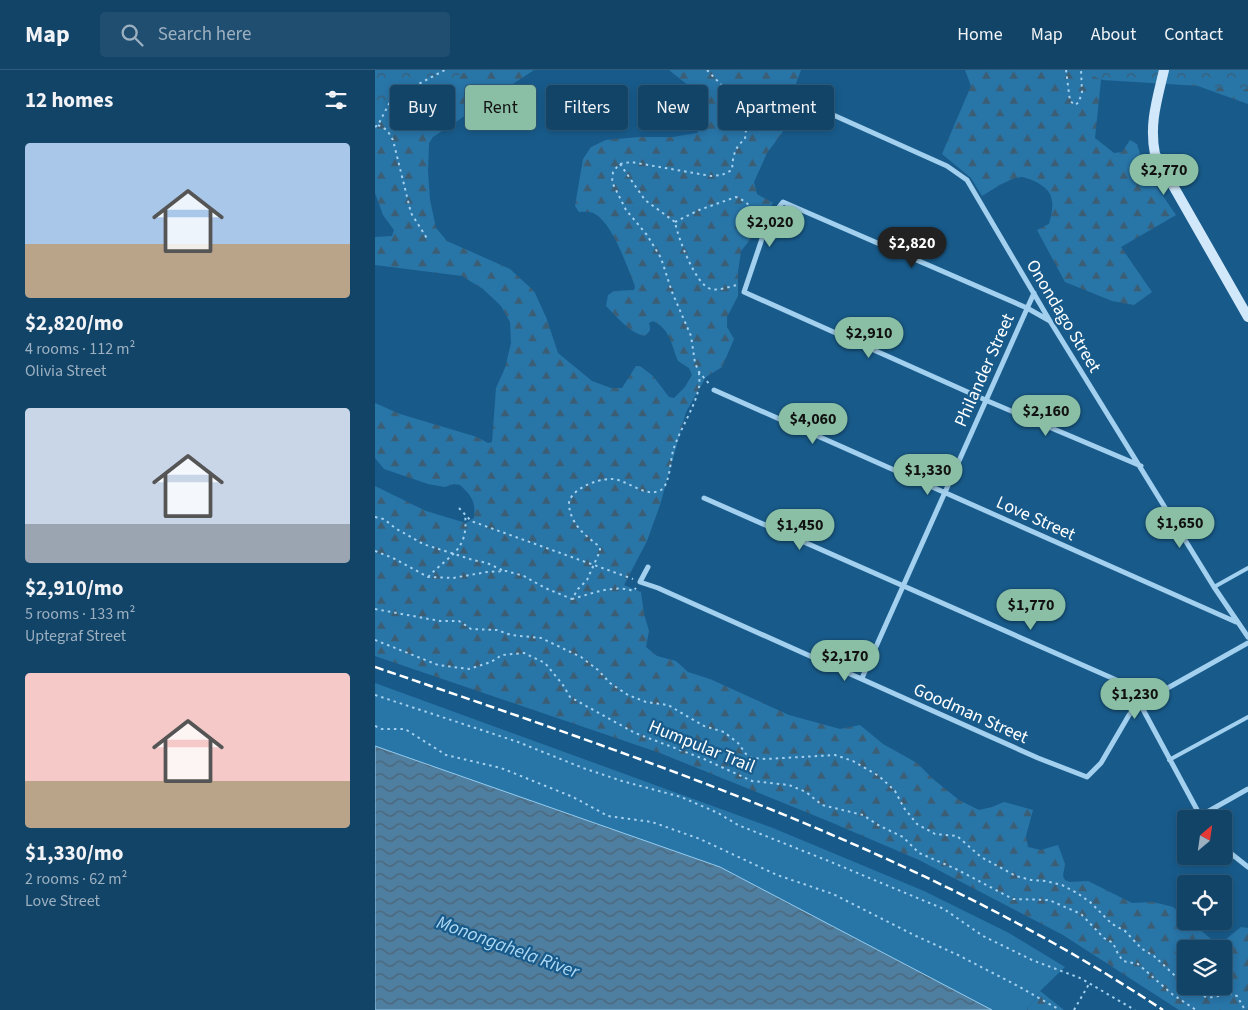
<!DOCTYPE html>
<meta charset="utf-8">
<style>
body{margin:0;font-family:"Source Sans 3",sans-serif;background:#1f4e71;color:#f1f3f6;height:100vh;display:flex;flex-direction:column;font-size:19px;white-space:nowrap}
*{box-sizing:border-box;margin:0}
p{font-size:16px;color:#9cb0c0}
.icon{flex:none;width:28px;height:28px;fill:none;stroke:currentColor;stroke-width:2;stroke-linecap:round;stroke-linejoin:round}
.map{position:relative;flex:1;overflow:hidden}
.details{display:flex;flex-direction:column;background:#124468;width:375px}
.details>*{flex:none}
.top-card{position:absolute;left:15px;top:15px;width:475px;height:45px;display:flex;gap:10px}
.needle{width:32px;rotate:29deg}
.buttons{position:absolute;left:802px;top:740px;display:grid;gap:10px}
.buttons a{display:grid;place-items:center;width:55px;height:55px;border-radius:5px;background:#124468;box-shadow:0 2px 8px #0003,0 0 0 1px #315c7c;font-size:25px}
.price{position:absolute;translate:-50% -42px;padding:0 11px;border-radius:18px;background:#8abfa5;color:#111;font-size:16px;line-height:32px;filter:drop-shadow(0 1px 2px #0008)}
.price::after{content:'';position:absolute;left:50%;top:30px;width:15px;height:11px;margin-left:-8px;background:inherit;clip-path:polygon(0 0,100% 0,50% 100%)}
.price.current{background:#222;color:#fff}
ul{padding:0;list-style:none}
li{display:grid;align-content:center;gap:10px;height:265px;padding:0 25px}
li span{display:grid;place-items:center;height:155px;border-radius:5px;color:#555}
li>.icon{margin-inline-start:auto}
span .icon{width:90px;height:90px;fill:#fffc;stroke-width:1}
li b{font-size:21px}
h2{display:flex;justify-content:space-between;align-items:center;height:60px;padding:0 25px;font-size:21px}
.pill{padding:0 18px;border-radius:5px;background:#124468;box-shadow:0 2px 8px #0003,0 0 0 1px #315c7c;font-size:18px;line-height:45px}
.pill.current{background:#8abfa5;color:#111}
header{display:flex;align-items:center;gap:30px;box-sizing:border-box;height:70px;padding:0 25px;background:#124468;border-bottom:1px solid #315c7c}
header strong{font-size:24px}
nav{display:flex;gap:28px;margin-inline-start:auto;font-size:18px}
.search{width:350px;height:45px;background:#1f4e71;display:flex;align-items:center;gap:12px;box-sizing:border-box;padding:0 18px;border-radius:5px;color:#9cb0c0;font-size:19px}
main{display:flex;flex:1;min-height:0}
.map>svg:first-child{display:block}
.grass{fill:#2875a8}
.forest{fill:url(#forest-firs);fill-rule:evenodd}
.park{fill:url(#park-crowns)}
.water{fill:url(#water-waves);stroke:#95cdf0}
.lines{fill:none;stroke-linecap:round;stroke-linejoin:round}
.path{stroke:#a3d0ee;stroke-width:2;stroke-dasharray:2.5 4;stroke-linecap:butt}
.service{stroke:#a3d0ee;stroke-width:4}
.minor{stroke:#a3d0ee;stroke-width:5}
.secondary{stroke:#d0e8fa;stroke-width:10}
.rail{stroke:#fff;stroke-width:2.5;stroke-dasharray:9 4;stroke-linecap:butt}
.labels{text-anchor:middle;stroke-width:4.5;stroke-linejoin:round;paint-order:stroke}
.street-label{font-size:18px;fill:#fff;stroke:#185b8b}
.water-label{font-size:19px;font-style:italic;fill:#aed9f5;stroke:#185b8b}
</style>
<header>
<strong>Map</strong>
<div class="search"><svg class="icon" aria-label="search" viewBox="0 0 24 24"><circle cx="10" cy="10" r="6"/><path d="M15 15l6 6"/></svg>Search here</div>
<nav><a>Home</a><a>Map</a><a>About</a><a>Contact</a></nav>
</header>
<main>
<section class="details">
<h2>12 homes<svg class="icon" aria-label="filters" viewBox="0 0 24 24"><path d="M4 7h16M4 17h16"/><circle cx="9" cy="7" r="2"/><circle cx="15" cy="17" r="2"/></svg></h2>
<ul>
<li><span style="background:linear-gradient(#a9c7e8 65%,#b9a48a 0)"><svg class="icon" aria-label="home" viewBox="0 0 24 24"><path d="M3 11l9-7 9 7M6 9v11h12V9"/></svg></span><div><b>$2,820/mo</b><p>4 rooms · 112 m²</p><p>Olivia Street</p></div></li>
<li><span style="background:linear-gradient(#c9d6e8 75%,#9aa5b1 0)"><svg class="icon" aria-label="home" viewBox="0 0 24 24"><path d="M3 11l9-7 9 7M6 9v11h12V9"/></svg></span><div><b>$2,910/mo</b><p>5 rooms · 133 m²</p><p>Uptegraf Street</p></div></li>
<li><span style="background:linear-gradient(#f6c9c9 70%,#b9a48a 0)"><svg class="icon" aria-label="home" viewBox="0 0 24 24"><path d="M3 11l9-7 9 7M6 9v11h12V9"/></svg></span><div><b>$1,330/mo</b><p>2 rooms · 62 m²</p><p>Love Street</p></div></li>
</ul>
</section>
<div class="map">
<svg width="873" height="940" viewBox="0 0 873 940">
<defs>
<pattern id="forest-firs" width="22" height="20" patternUnits="userSpaceOnUse" patternTransform="scale(1.25)"><rect width="22" height="20" fill="#2875a8"/><path d="M5 1l3.5 6h-7zM16 11l3.5 6h-7z" fill="#3c5e75"/></pattern>
<pattern id="park-crowns" width="20" height="18" patternUnits="userSpaceOnUse" patternTransform="scale(1.25)"><rect width="20" height="18" fill="#2875a8"/><path d="M2 6a3 3 0 1 1 6 0M12 15a3 3 0 1 1 6 0" fill="none" stroke="#3c5e75"/></pattern>
<pattern id="water-waves" width="16" height="10" patternUnits="userSpaceOnUse" patternTransform="scale(1.25)"><rect width="16" height="10" fill="#4e7ea0"/><path d="M0 5q4-4 8 0t8 0" fill="none" stroke="#4d6576"/></pattern>
</defs>
<rect width="100%" height="100%" fill="#185b8b"/>
<!-- grass -->
<path class="grass" d="M0,613L398,758L549,821L634,863L690,897L665,921L652,940H617L345,797L0,676Z"/>
<!-- forest -->
<path class="forest" d="M8,0H159L58,67L54,73L53,101L55,130L61,158L72,171L135,199L159,221L171,247L183,283L217,311L236,318H247L261,296H265L278,306L294,327L299,328L310,317L317,305L314,298L303,291C296,274 296,260 278,251L274,253C276,260 275,262 269,266C254,262 242,247 231,236L233,225L239,221L259,220L260,216C252,197 238,154 220,144C215,141 209,142 204,142L200,136L208,89L216,77L231,70L264,67H298L322,63L333,51V36L319,20L294,0H426L419,19L416,40L407,63L392,83L379,112L382,124L398,133L385,157L366,181L363,202V226L352,247V257L359,269L347,297L331,307L311,342L285,435L272,471L249,515L266,522L269,544L274,561L271,577L282,586L301,591L313,602L335,609L414,645L465,659L485,655L508,674L542,693L558,709L584,730L604,740L617,737L629,732L658,740L651,766L653,777L666,780L683,775L690,794L688,806L690,810L695,812L713,811L757,833L778,832L798,837L811,848V851H815L836,869L845,874L866,857L873,858V940H804L688,865L544,790L453,751L285,683L0,586V416L51,441L91,453L99,448C101,432 97,426 85,415L79,414L70,417L53,414L9,399L0,388V333L25,344L102,367L113,373L117,372L121,318L130,298L136,273L135,252L126,236L108,219L87,206L0,195V167L17,166L19,160L8,145L0,123V5ZM811,879H849V916H811Z
M590,0H727L720,68L739,83L747,82L755,70L762,74L770,100L801,145L746,177L777,222L759,235L737,231L690,212L662,160L674,154C680,132 680,120 657,110C653,109 650,107 646,107C632,109 619,119 607,126L596,108L567,84L596,16Z
M873,0V34L798,7Z
M665,921L689,940H652Z"/>
<!-- park -->
<path class="park" d="M0,0H94L0,50Z
M703,0H873V19L728,10Z"/>
<!-- water -->
<path class="water" d="M0,676L345,797L617,940H0Z"/>
<g class="lines">
<!-- path -->
<path class="path" d="M332,0L358,27L378,39L380,43L371,60L370,69C359,78 358,86 357,100L347,105L336,106L256,92L245,94L242,97L238,102L237,112L251,140L272,165L286,188L297,222L316,266L320,293L324,302L336,316
M691,0L695,31L700,35L704,32L707,22L706,0
M3,55L12,60L18,70L36,143L53,170
M0,57L3,55L17,28L70,0
M245,94L270,130L300,152C303,168 321,216 336,219C345,221 355,216 363,215
M300,152L324,140L361,127C373,132 378,138 383,151H386
M84,438L96,451L258,509
M0,447L9,449L20,458L48,474L98,490L112,493L127,500
M0,481L18,488L53,507L78,508L112,502L131,501L149,506L170,518L197,529L203,519L212,510L225,481V477C210,465 197,456 194,436C192,420 222,409 235,409C251,408 270,429 286,420C295,414 295,392 298,381C304,360 320,338 324,317C325,313 324,307 324,302
M53,507C75,484 94,481 90,444
M197,529C216,524 239,514 258,521L261,518
M0,539L65,551H84L96,559L122,560L136,565L166,568L206,587L223,600L235,613L253,625L271,632L293,635L329,656L349,662L363,673L371,684L377,688L391,689L460,685L478,691L504,706L520,721L529,738L542,754L560,764L582,766L606,787L641,806L656,810L670,811L687,815L702,823L715,832L737,854L750,861L767,879L779,886L811,916
M0,570L63,595L94,599L116,592L127,585L149,583L170,593L188,615L195,627L260,663L329,689L377,711L414,715L431,722L447,735L488,745L503,755L528,767L544,783L581,799L638,829L674,830L706,844L729,868L738,873L743,884L748,891L763,894L797,924L821,940
M0,625L143,672L208,698L247,711L306,727L343,743L363,755L451,790L569,839L608,866L657,890L705,908L760,940
M0,656L7,659H30L71,685L126,698L198,727L233,746L277,752L325,769L402,805L458,824L541,866L583,885L641,915L685,940
M812,916C820,921 829,929 839,927C851,925 848,921 862,926L870,940
M699,940L714,914"/>
<!-- service -->
<path class="service" d="M839,517L873,498
M794,690L873,647"/>
<!-- minor -->
<path class="minor" d="M436,35L572,96L592,110L675,251L839,517L873,567
M675,251L652,238L408,132L393,151L369,222L615,332L766,396
M339,320L861,552
M329,428L746,612L771,628
M273,497L265,512L283,518L663,688L712,707L726,693L754,645L764,632L782,624L873,573
M487,608L659,223
M764,632L827,749
M825,746L873,719
M849,778L873,797"/>
<!-- secondary -->
<path class="secondary" d="M789,0C782,30 774,54 780,84L873,247"/>
<!-- rail -->
<path class="rail" d="M0,597C272,690 547,780 788,940"/>
</g>
<g class="labels">
<!-- street labels -->
<g class="street-label">
<text transform="translate(689 246) rotate(59)" y="6">Onondago Street</text>
<text transform="translate(609 300) rotate(-66)" y="6">Philander Street</text>
<text transform="translate(661 448) rotate(24)" y="6">Love Street</text>
<text transform="translate(596 643) rotate(24)" y="6">Goodman Street</text>
<text transform="translate(327 676) rotate(22)" y="6">Humpular Trail</text>
</g>
<!-- water labels -->
<g class="water-label">
<text transform="translate(133 876) rotate(20)" y="7">Monongahela River</text>
</g>
</g>
</svg>
<div class="buttons">
<a><svg class="needle" viewBox="-14 -14 28 28"><path d="M0-13l5 13h-10z" fill="#e53935"/><path d="M0 13l5-13h-10z" fill="#9cb0c0"/></svg></a>
<a><svg class="icon" aria-label="locate" viewBox="0 0 24 24"><circle cx="12" cy="12" r="6"/><path d="M12 2v4M12 18v4M2 12h4M18 12h4"/></svg></a>
<a><svg class="icon" aria-label="layers" viewBox="0 0 24 24"><path d="M12 4l9 5-9 5-9-5zM3 14l9 5 9-5"/></svg></a>
</div>
<b class="price" style="left:789px;top:126px">$2,770</b>
<b class="price" style="left:395px;top:178px">$2,020</b>
<b class="price current" style="left:537px;top:199px">$2,820</b>
<b class="price" style="left:494px;top:289px">$2,910</b>
<b class="price" style="left:671px;top:367px">$2,160</b>
<b class="price" style="left:438px;top:375px">$4,060</b>
<b class="price" style="left:553px;top:426px">$1,330</b>
<b class="price" style="left:805px;top:479px">$1,650</b>
<b class="price" style="left:425px;top:481px">$1,450</b>
<b class="price" style="left:656px;top:561px">$1,770</b>
<b class="price" style="left:470px;top:612px">$2,170</b>
<b class="price" style="left:760px;top:650px">$1,230</b>
<div class="top-card">
<a class="pill">Buy</a>
<a class="pill current">Rent</a>
<a class="pill">Filters</a>
<a class="pill">New</a>
<a class="pill">Apartment</a>
</div>
</div>
</main>
